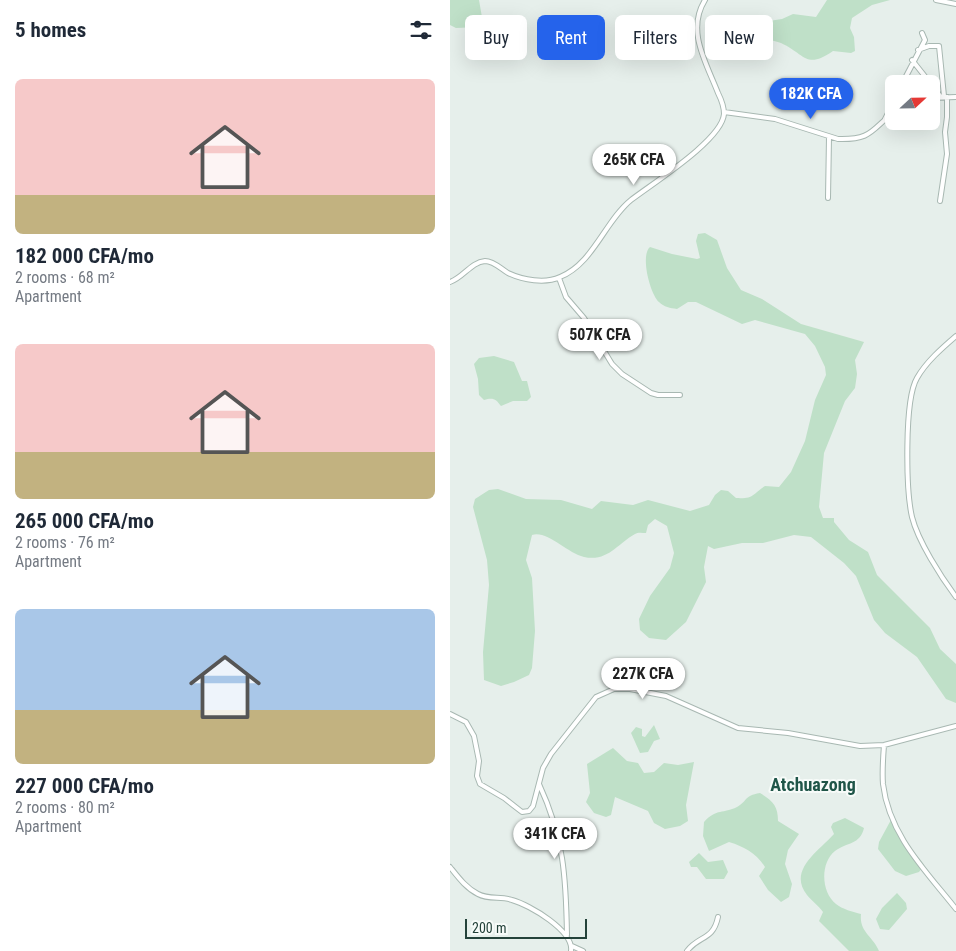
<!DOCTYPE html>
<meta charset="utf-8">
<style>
body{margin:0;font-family:"Roboto Condensed",sans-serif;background:#f2f2f3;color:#1f2937;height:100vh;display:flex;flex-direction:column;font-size:19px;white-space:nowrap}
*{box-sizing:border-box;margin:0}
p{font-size:16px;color:#747a83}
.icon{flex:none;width:28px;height:28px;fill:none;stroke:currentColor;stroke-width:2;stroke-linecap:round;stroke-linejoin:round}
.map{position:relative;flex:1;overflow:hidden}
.drawer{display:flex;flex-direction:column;background:#fff;width:450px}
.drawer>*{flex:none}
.top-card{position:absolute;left:15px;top:15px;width:415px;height:45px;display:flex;gap:10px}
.needle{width:32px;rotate:68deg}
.buttons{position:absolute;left:435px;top:75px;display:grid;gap:10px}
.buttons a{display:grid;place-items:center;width:55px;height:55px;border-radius:8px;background:#fff;box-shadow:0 5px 20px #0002;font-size:25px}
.scale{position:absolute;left:15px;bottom:12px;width:122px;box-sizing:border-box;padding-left:5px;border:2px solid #24423a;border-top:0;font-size:14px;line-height:18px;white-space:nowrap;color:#24423a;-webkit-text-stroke:4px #f7fbf9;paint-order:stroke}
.price{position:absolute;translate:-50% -42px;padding:0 11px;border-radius:18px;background:#fff;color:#222;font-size:16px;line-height:32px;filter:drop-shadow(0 1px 2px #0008)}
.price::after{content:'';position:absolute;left:50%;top:30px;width:15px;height:11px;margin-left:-8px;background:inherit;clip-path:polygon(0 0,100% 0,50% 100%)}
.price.on{background:#2563eb;color:#fff}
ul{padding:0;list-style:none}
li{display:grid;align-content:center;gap:10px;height:265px;padding:0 15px}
li span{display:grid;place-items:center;height:155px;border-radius:8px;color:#555}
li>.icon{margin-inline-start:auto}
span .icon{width:90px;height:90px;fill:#fffc;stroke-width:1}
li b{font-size:21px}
h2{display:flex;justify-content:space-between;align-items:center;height:60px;padding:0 15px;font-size:21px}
.pill{padding:0 18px;border-radius:8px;background:#fff;box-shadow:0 5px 20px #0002;font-size:18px;line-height:45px}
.pill.on{background:#2563eb;color:#fff}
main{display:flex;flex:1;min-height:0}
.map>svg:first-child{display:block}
.green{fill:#bfe0c8}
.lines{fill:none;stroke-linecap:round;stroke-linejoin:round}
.minor-casing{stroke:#a8b8b2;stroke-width:6}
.minor{stroke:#fff;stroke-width:4}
.labels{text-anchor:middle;stroke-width:4;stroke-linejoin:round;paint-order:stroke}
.quarter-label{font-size:18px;font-weight:bold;fill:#1f5548;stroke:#f7fbf9}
</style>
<main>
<section class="drawer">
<h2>5 homes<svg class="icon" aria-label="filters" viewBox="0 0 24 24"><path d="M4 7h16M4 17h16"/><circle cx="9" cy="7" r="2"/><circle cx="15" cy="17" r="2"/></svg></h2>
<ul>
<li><span style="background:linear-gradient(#f6c9c9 75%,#c2b280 0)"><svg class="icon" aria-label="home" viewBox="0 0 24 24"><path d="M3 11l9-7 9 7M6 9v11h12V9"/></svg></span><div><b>182 000 CFA/mo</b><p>2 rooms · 68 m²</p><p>Apartment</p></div></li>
<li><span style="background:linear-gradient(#f6c9c9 70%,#c2b280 0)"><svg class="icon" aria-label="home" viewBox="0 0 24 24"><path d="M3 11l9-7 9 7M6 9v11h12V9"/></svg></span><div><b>265 000 CFA/mo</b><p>2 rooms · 76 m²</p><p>Apartment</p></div></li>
<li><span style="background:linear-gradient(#a9c7e8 65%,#c2b280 0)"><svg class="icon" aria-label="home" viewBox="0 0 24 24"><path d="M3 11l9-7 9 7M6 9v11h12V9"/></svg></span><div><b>227 000 CFA/mo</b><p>2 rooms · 80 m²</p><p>Apartment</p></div></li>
</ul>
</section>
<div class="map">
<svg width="506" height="951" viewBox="0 0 506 951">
<rect width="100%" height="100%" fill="#e6efeb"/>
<!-- green -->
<path class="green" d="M0,0H29L33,23L51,36L28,27L6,28L0,25Z
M377,0H440L422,5L402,18L400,28L404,37L405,51L401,53L383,51C356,70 355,54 331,43C326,41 319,40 312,38L314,27L319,21L332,19L343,14L366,17Z
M255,233L267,240L277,268L291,290L312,299L351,324L414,342L405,360L407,374L405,388L395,401L374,453L369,507L373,518H384V522L399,540L418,552L427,575L480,628L490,649L506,664V703L496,699L467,657L435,633L424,620L406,576L394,563L361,537L344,535L313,543H292L264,549L258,546L254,567L256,582L236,622L216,640L199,638L190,630L189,619L200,596L220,568L224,553L217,526L205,519L198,525L196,533C192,533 188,532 185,534C167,544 158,562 134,557C117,553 97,530 82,535L76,560L82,578L85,631L82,668L79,675L64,682L51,686L34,680L33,652L39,585L37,560L23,507L25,499L39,490L48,489L76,499L111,500L142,509L151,501L183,505L198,500L240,511L259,505L265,495L271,490L278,491L286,498C305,499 302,494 315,486L329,487L341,472L355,441L365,400L376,375L375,367L365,346L355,334L305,320L292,324L246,302H238L227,309C220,308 214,307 209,302C200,294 190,255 200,247L222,254L247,259L250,258L246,241L248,234Z
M44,356L64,362L72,381H77L81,397L77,401H63L51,406C46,399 43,397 34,400L29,395L28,379L24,364L29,358Z
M204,725L210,739L204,741L198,752L190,753L181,733L186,727L192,729V736L195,737Z
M163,748L177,761L188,763L194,773L204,772L214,763L228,765L244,762L236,805L238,821L230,826L215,829L204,823L198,811L165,797L161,815L156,817L144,813L136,802L140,793L137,764Z
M310,793C323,801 328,806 328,821L349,834L338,850L335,864L342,884L339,897L331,902L318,890L309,876L315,867C306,853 295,847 279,842L259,851L253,836L254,822C267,808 273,814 287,807C299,800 293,796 310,793Z
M395,818L414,828C410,845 397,842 385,851C370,863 371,892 386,904C392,909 403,912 411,914C409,932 423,936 429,951H399L369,921L373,912C368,905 362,901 357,895C337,870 370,850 384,834L381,827L383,823Z
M442,818C446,828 449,840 457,848C464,855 469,856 474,865L469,872L456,876L445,871L428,849L429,842Z
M249,853L258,862L273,860L278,872L274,879H256L247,867H241L239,862Z
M447,893L456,903L457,909L439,930L430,929L426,919L432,908Z"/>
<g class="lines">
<!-- minor casing -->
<g class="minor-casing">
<path id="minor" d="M486,0L506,4
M468,50L479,46H489L494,96
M462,60L481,84
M452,84L475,40L472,33
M481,85L491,97
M481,98L506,97
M274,112L325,119L388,139C422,140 421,130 444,112
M435,119L444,101
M378,198L379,137
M490,201L497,154L495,132L497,117V97
M109,278L116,297L134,318L162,364L172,374L201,393L208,395H230
M0,282C13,278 21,262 35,261C44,261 51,269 58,273C73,280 95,284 110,277C143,264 155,221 181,200C203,183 272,140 274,114C274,107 271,99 268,93C256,62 236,31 255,0
M506,336C492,348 476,362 467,378C454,400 456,491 462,517C468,541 491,577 506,597
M0,714L16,722L24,736L29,761L27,776L30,784L54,798L72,812L79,811L83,806L93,768L101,754L146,697L164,689H180L216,696L288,728L338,733L410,746L434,745L506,726
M434,745C433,758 432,772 433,784C439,835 476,871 506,909
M89,784C114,838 116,877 117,935
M0,867C8,877 16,888 28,894C39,900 51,896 62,900C80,905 124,931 121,951
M122,946L133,951
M237,951C249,935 263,941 268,917"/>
</g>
<!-- minor -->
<use href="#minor" class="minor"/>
</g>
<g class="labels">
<!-- quarter labels -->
<g class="quarter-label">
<text x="363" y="791">Atchuazong</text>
</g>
</g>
</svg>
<div class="buttons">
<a><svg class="needle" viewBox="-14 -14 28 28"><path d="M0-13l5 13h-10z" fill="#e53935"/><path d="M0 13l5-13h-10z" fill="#747a83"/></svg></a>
</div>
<div class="scale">200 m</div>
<b class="price on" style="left:361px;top:120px">182K CFA</b>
<b class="price" style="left:184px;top:186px">265K CFA</b>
<b class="price" style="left:150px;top:361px">507K CFA</b>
<b class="price" style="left:193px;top:700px">227K CFA</b>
<b class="price" style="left:105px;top:860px">341K CFA</b>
<div class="top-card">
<a class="pill">Buy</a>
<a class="pill on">Rent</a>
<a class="pill">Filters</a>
<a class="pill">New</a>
</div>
</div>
</main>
